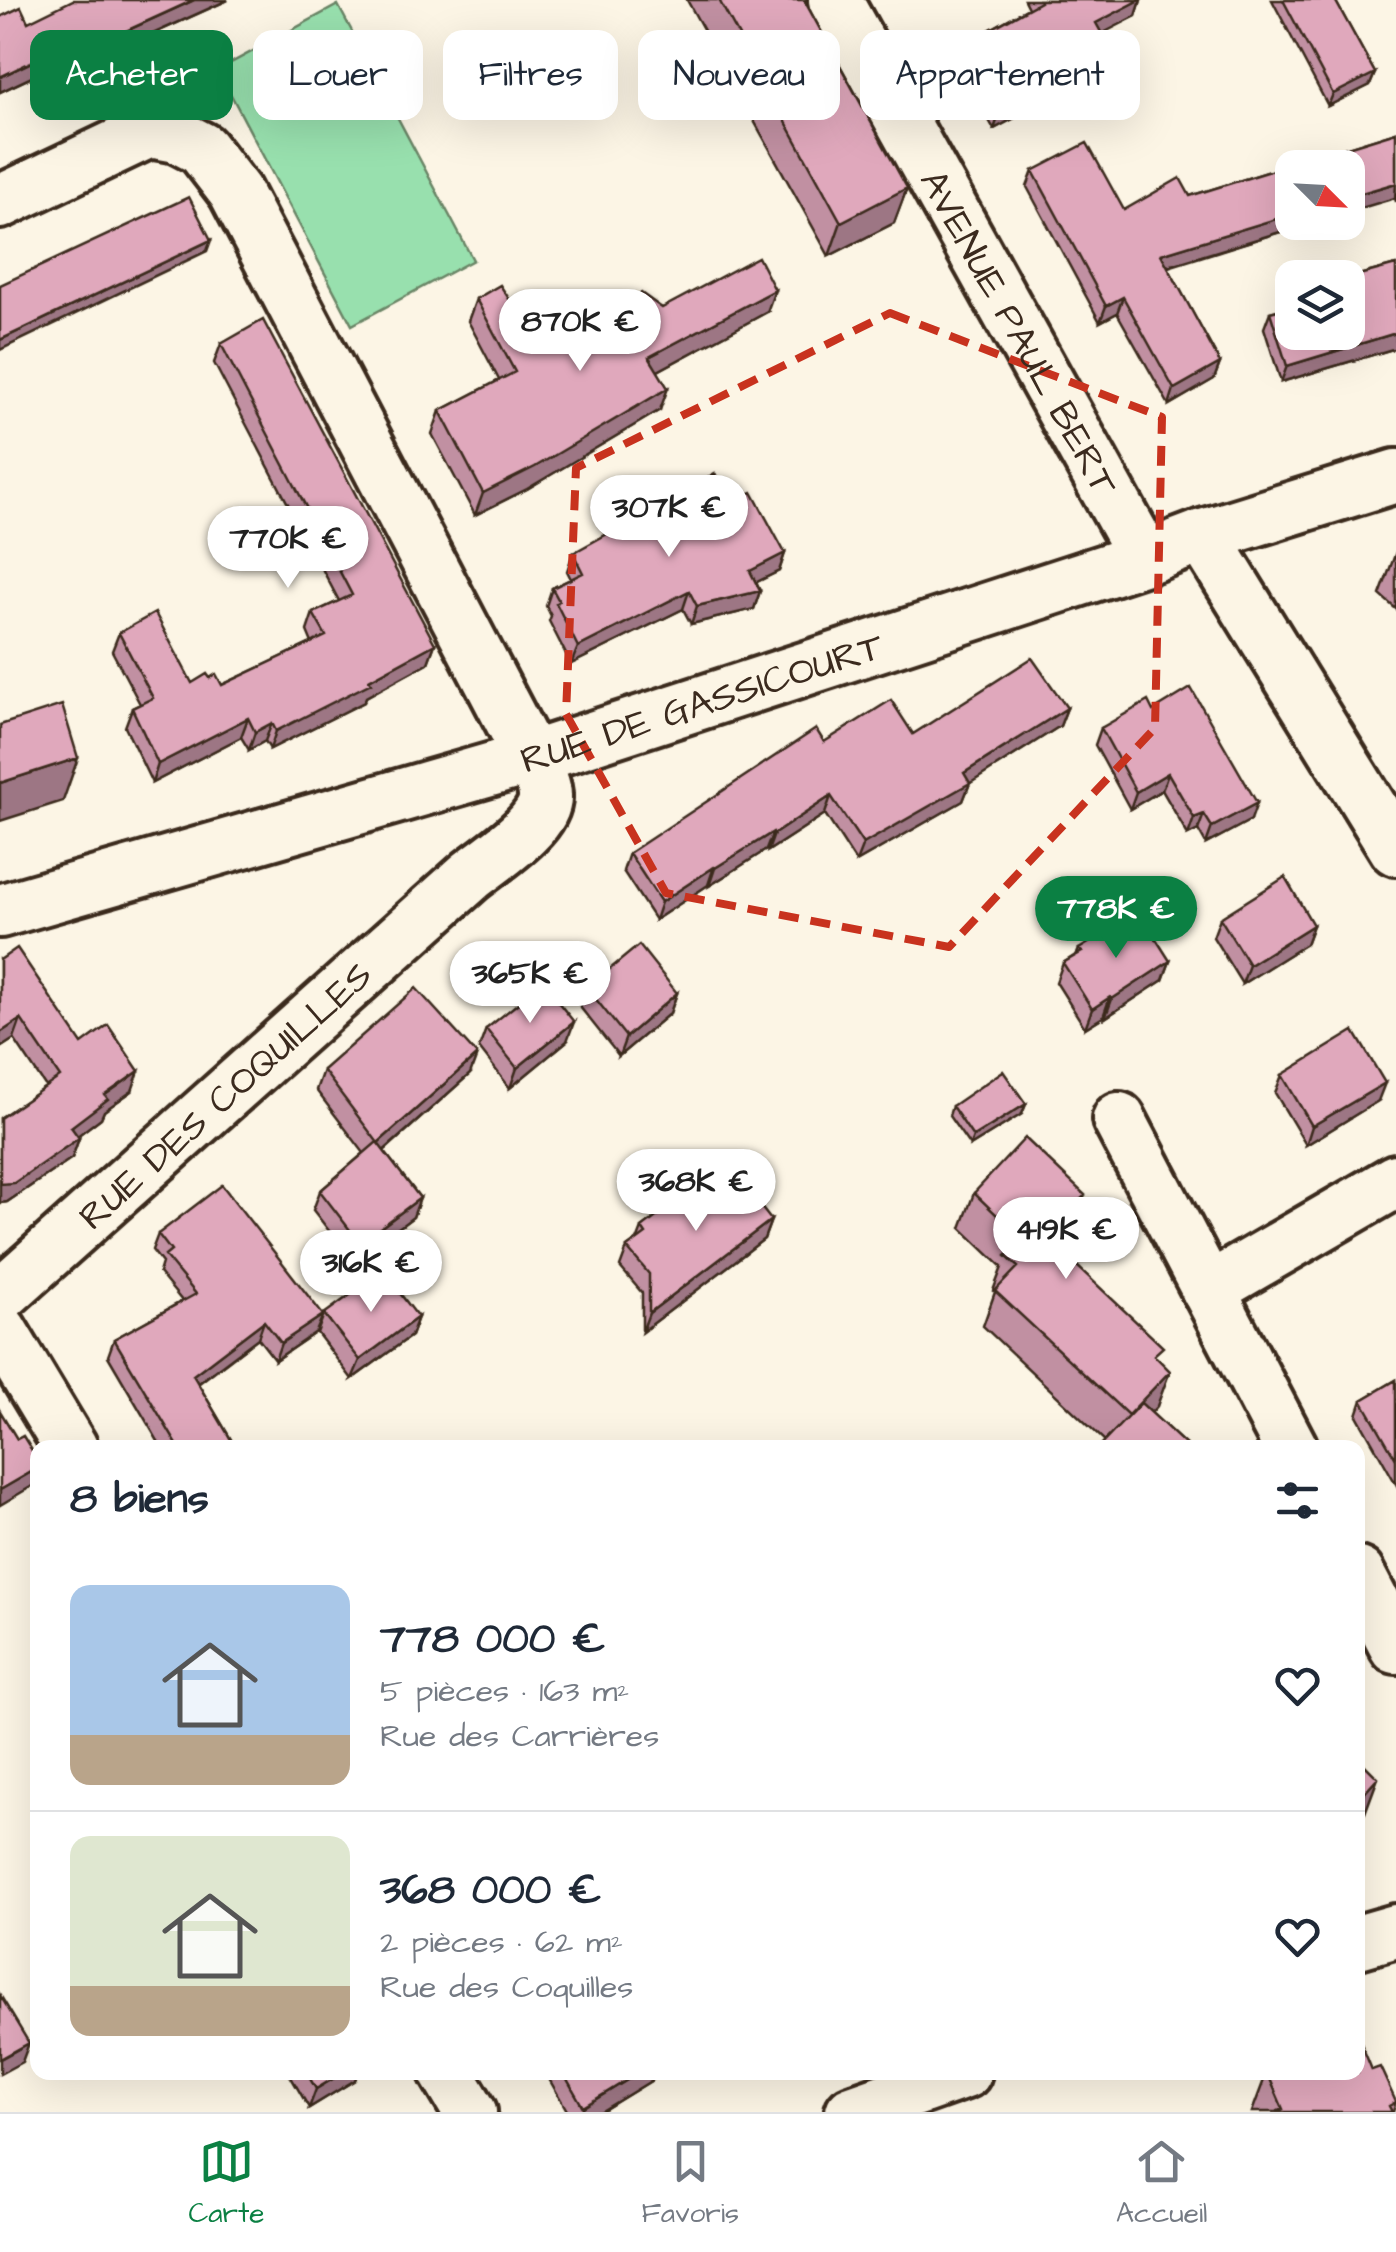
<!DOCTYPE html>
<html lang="fr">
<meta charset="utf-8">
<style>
body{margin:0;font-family:"Architects Daughter",sans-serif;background:#f6f6f7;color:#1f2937;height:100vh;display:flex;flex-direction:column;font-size:38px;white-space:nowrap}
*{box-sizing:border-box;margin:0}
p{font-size:32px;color:#747a83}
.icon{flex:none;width:55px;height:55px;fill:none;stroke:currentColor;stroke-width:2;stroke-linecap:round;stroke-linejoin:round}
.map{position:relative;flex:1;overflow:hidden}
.sheet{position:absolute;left:30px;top:1440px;width:1335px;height:640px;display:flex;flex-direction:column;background:#fff;border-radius:20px;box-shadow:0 10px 40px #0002}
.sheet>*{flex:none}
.guide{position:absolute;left:30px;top:30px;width:1338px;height:90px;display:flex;gap:20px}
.needle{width:65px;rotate:114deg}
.fabs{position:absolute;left:1275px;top:150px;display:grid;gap:20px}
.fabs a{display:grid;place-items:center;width:90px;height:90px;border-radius:20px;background:#fff;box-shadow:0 10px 40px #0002;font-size:50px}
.price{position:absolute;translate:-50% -85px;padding:0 22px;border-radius:35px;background:#fff;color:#222;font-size:32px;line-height:65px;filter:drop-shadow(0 2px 5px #0008)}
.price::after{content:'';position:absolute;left:50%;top:60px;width:30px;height:22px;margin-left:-15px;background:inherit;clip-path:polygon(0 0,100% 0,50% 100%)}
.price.active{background:#0b8043;color:#fff}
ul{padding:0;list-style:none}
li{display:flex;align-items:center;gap:30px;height:250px;padding:0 40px}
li+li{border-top:2px solid #e0e1e3}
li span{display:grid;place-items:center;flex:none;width:280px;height:200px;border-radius:20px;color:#555}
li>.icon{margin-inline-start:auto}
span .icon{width:120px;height:120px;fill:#fffc;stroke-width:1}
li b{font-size:42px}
h2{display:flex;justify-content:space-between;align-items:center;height:120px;padding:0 40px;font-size:42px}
.pill{padding:0 35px;border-radius:20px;background:#fff;box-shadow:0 10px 40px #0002;font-size:35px;line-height:90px}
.pill.active{background:#0b8043;color:#fff}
.tab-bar{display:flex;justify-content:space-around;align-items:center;height:140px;border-top:2px solid #e0e1e3;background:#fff;font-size:28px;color:#747a83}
.tab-bar a{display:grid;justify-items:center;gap:5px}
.tab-bar .active{color:#0b8043}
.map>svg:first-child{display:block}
.green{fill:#98e0ae;stroke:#6a8566;stroke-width:2.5}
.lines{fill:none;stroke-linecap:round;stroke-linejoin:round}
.minor-casing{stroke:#3b2a1e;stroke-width:60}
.minor{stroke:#fcf5e5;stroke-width:52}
.wall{fill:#c190a2;stroke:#3b2a1e;stroke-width:2.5}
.shaded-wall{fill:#9d7684;stroke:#3b2a1e;stroke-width:2.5}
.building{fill:#e0a8bc;stroke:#3b2a1e;stroke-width:2.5}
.marked{fill:none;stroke:#c8321e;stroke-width:8;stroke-dasharray:20 12;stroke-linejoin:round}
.labels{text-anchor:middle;stroke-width:8;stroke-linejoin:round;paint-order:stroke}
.street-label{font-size:38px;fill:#3b2a1e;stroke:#fcf5e5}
</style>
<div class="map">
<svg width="1396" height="2112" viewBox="0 0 1396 2112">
<rect width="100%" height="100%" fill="#fcf5e5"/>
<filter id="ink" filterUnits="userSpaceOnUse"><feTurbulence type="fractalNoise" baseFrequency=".01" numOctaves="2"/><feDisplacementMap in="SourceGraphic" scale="20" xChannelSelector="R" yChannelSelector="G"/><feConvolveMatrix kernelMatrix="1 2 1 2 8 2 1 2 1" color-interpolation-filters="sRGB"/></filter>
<g filter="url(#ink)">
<!-- green -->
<path class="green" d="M338,5L473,260L352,325L218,70Z"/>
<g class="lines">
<!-- minor casing -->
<g class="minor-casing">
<g id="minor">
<path id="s1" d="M835,0L1145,558"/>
<path d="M0,202L149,131L177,136L202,149L235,192L531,758C536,769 545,783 545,796C547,824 491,859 470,876L0,1296"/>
<path d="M1203,536L1396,849"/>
<path id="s2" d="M0,911L531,758L1145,558L1203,536L1396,476"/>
<path d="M1119,1119L1291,1448"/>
<path d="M1208,1290L1396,1181"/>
<path d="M0,1330L71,1448"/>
<path d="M1358,1574L1396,1647"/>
<path d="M1358,1942L1396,1931"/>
<path d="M446,2072L470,2112"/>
<path d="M852,2112L965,2072"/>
</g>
</g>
<!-- minor -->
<use href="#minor" class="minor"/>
</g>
<!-- wall -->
<path class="wall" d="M228,0L75,69L70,59L0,92V17L28,22Z
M687,0H804L907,188L894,223L829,256Z
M1024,0H1141L1136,16L1102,33L1106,69L994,129L956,62L962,45L1028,8Z
M1272,0H1335L1375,73L1370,85L1328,106Z
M1396,132V202L1395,198L1292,222H1313L1168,267L1220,363L1214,379L1169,405L1117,313L1100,322L1027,187L1033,171L1124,210L1190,196Z
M1396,265V348L1281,382L1264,328L1270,312L1281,309L1286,294Z
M476,299L540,346L662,308L767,312L658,371L660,410L527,489L475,515L432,434L440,411L499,380L468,321Z
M221,344L435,644L428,663L366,697L364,702L270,749L265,741L249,750L241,737L152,783L125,727L132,708L140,704L112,651L119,633L192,683L210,678L222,685L312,643L307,631L313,613L339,601L214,363Z
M732,501L785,553L779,571L756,582L760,591L754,609L691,624L683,609L571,664L549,621L551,616L546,606L552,588L571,579L567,571L573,553Z
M1396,552V609L1380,595Z
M1067,708L1060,726L970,783L963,801L856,862L825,814L768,851L766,850L709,886L708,885L655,920L623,871L629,853L824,742L913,734Z
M1153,711L1251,820L1206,844L1198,830L1188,835L1162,790L1130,809L1095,745L1101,728Z
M1220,918L1313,925L1306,944L1242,984L1213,937Z
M1079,949L1170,961L1163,980L1105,1018L1103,1017L1085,1028L1056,982L1063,963L1077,954Z
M0,960L82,1044L132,1091L104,1111L101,1118L77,1136L79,1138L72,1158L7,1202L0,1203V1118L46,1087L14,1039L0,1048Z
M587,988L677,993L670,1013L619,1056L580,1007Z
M486,1029L567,1041L510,1088L479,1048Z
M323,1070L470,1074L384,1151L420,1198L413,1217L353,1262L313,1210L320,1191L364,1153L316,1090Z
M1282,1075L1378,1101L1306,1145L1275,1093Z
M1026,1104L1022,1114L970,1146L949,1116L952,1106Z
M708,1182L771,1220L764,1239L642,1332V1293L620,1267L627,1248L637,1241L642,1228Z
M974,1193L1072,1229L1065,1254L1158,1360L1157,1406L1151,1413L1189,1448H1099L1105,1441L983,1326L995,1292L993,1291L1002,1267L961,1228Z
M158,1234L316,1332L275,1360L258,1338L198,1384L236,1448H162L108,1356L114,1339L182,1301L159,1273L162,1263L152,1250Z
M324,1314L418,1317L411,1336L352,1379L317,1333Z
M1396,1380V1484L1357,1415L1362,1400Z
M1372,2070L1396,2102L1393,2112H1252L1267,2072Z
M288,2072H358L355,2080L309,2108Z
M545,2072H657L654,2079L600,2112H568Z"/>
<!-- shaded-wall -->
<path class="shaded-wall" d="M194,0H228L75,69L82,51Z
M1140,0H1141L1136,16L1090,40L1096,23Z
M77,40L70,59L0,92V77Z
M1112,52L1106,69L994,129L1000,112Z
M1375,73L1370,85L1328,106L1333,94Z
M1396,183L1395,198L1348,212V197Z
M907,188L894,223L829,256L841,222Z
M1292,214V222H1313L1155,270L1161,254Z
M211,240L207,251L0,350V340Z
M775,290L767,312L641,380L649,357Z
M1123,297L1117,313L1100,322L1106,306Z
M1396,333V348L1281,382L1287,366Z
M1220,363L1214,379L1169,405L1174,389Z
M668,388L660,410L527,489L475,515L483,493Z
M785,553L779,571L743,589L750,571Z
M689,591L683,609L571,664L578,647Z
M760,591L754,609L691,624L697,606Z
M435,644L428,663L366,697L364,702L270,749L276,731Z
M1067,708L1060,726L969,784L970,783L963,801L856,862L863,844L964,773Z
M248,718L241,737L152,783L158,764Z
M272,723L265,741L249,750L255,732Z
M78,758L63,801L0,821V783Z
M1168,773L1162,790L1130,809L1136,792Z
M831,796L825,814L768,851L774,834Z
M1257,803L1251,820L1206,844L1212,827Z
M1204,814L1198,830L1188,835L1194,818Z
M773,832L766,850L709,886L715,868Z
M714,867L708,885L655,920L661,902Z
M1313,925L1306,944L1242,984L1249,965Z
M1170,961L1163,980L1105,1018L1112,999Z
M677,993L670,1013L619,1056L626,1037Z
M1110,997L1103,1017L1085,1028L1092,1009Z
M21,1019L14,1039L0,1048V1033Z
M574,1022L567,1041L510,1088L517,1068Z
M477,1055L470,1074L371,1162L378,1143Z
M139,1071L132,1091L104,1111L101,1118L64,1146L71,1127L105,1095Z
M1385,1083L1378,1101L1306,1145L1312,1126Z
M1026,1104L1022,1114L970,1146L973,1137Z
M79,1138L72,1158L7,1202L0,1203V1184Z
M1085,1195L1072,1230L1062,1219Z
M420,1198L413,1217L353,1262L360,1243Z
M771,1220L764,1239L642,1332L649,1313Z
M1074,1231L1061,1266L1057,1247Z
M323,1315L316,1332L275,1360L281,1343Z
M418,1317L411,1336L352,1379L360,1360Z
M264,1321L258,1338L186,1392L193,1375Z
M1170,1371L1157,1406L1118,1448L1128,1415Z
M38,1468V1475L34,1485L0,1505V1490Z
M1378,1778L1365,1813L1358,1821V1800Z
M29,2043L22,2062L0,2074V2059Z
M344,2072H358L355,2080L309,2108L316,2089Z
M640,2072H657L654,2079L600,2112H582L583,2107Z"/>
<!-- building -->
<path class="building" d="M73,0H194L82,51L77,40L0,77V17L21,7L28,22Z
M719,0H804L907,188L841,222Z
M1039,0H1140L1096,23L1112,52L1000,112L962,45L1040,2Z
M1283,0H1335L1375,73L1333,94Z
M1396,132V183L1348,197V168H1292V214L1161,254L1220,363L1174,389L1123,297L1106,306L1033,171L1087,143L1124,210L1180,178L1190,196Z
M189,197L211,240L0,340V285Z
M758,257L775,290L649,357L668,388L535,467L483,493L440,411L515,372L476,299L500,285L540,346L641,293L662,308Z
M1396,265V333L1287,366L1270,312L1290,307L1286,294L1292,292V332H1348V278Z
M263,320L435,644L369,680L371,683L276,731L272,723L255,732L248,718L158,764L132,708L153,698L119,633L155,613L192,683L207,674L210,678L216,674L222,685L326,636L313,613L352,595L221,344Z
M715,474L732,501L752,492L785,553L750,571L760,591L697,606L689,591L578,647L556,603L559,601L552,588L583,573L573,553Z
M1032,658L1067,708L964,773L970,783L863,844L831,796L774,834L773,832L715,868L714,867L661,902L629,853L816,729L824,742L891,700L913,734Z
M1191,688L1257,803L1212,827L1204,814L1194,818L1168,773L1136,792L1101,728L1148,701L1153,711Z
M62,705L78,758L0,783V725Z
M1285,877L1313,925L1249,965L1220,918Z
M1139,912L1170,961L1112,999L1110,997L1092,1009L1063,963L1082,952L1079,949Z
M639,945L677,993L626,1037L587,988Z
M17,948L82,1044L108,1025L139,1071L105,1095L108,1099L71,1127L79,1138L14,1183L0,1184V1118L60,1077L21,1019L0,1033V960Z
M543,983L574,1022L517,1068L486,1029Z
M416,988L477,1055L378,1143L323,1070Z
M1354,1031L1385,1083L1312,1126L1282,1075Z
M1003,1071L1026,1104L973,1137L952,1106Z
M1025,1138L1085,1195L1062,1219L1074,1231L1057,1247L1163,1347L1154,1355L1170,1371L1128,1415L995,1291L1018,1267L1006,1256L1022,1239L974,1193Z
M377,1142L420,1198L360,1243L320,1191Z
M729,1166L771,1220L649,1313V1274L627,1248L646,1234L642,1228L705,1179L708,1182Z
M222,1185L323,1315L281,1343L264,1321L193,1375L236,1448H179L114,1339L196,1294L165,1256L171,1251L158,1234Z
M383,1271L418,1317L360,1360L324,1314Z
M1396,1380V1459L1362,1400Z
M1141,1403L1189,1448H1101L1100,1446Z
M0,1411L17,1439L23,1436L38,1460V1468L0,1490Z
M1358,1758L1378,1778L1358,1800Z
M0,1995L29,2043L0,2059Z
M1358,2036L1372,2070L1380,2067L1396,2102L1389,2106L1392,2112H1276L1283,2109L1267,2072H1358Z
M306,2072H344L316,2089Z
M563,2072H640L583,2107Z"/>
</g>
<!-- marked area -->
<path class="marked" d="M890,313L1162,417L1155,728L949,947L666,893L566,714L576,468Z"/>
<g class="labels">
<!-- street labels -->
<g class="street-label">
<text dy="13" stroke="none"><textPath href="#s1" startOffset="380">AVENUE PAUL BERT</textPath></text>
<text dy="13" stroke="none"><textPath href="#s2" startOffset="732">RUE DE GASSICOURT</textPath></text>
<text transform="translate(225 1095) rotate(-42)" y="13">RUE DES COQUILLES</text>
</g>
</g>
</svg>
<div class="fabs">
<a><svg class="needle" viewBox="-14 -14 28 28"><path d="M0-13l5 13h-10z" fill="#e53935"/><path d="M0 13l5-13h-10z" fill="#747a83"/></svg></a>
<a><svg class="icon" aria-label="layers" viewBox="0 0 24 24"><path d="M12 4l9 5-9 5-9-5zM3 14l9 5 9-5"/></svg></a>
</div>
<b class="price" style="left:580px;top:374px">870K €</b>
<b class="price" style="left:669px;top:560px">307K €</b>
<b class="price" style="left:288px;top:591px">770K €</b>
<b class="price active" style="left:1116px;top:961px">778K €</b>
<b class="price" style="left:530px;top:1026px">365K €</b>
<b class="price" style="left:696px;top:1234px">368K €</b>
<b class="price" style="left:1066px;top:1282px">419K €</b>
<b class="price" style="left:371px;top:1315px">316K €</b>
<div class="guide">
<a class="pill active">Acheter</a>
<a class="pill">Louer</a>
<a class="pill">Filtres</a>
<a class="pill">Nouveau</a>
<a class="pill">Appartement</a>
</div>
<section class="sheet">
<h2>8 biens<svg class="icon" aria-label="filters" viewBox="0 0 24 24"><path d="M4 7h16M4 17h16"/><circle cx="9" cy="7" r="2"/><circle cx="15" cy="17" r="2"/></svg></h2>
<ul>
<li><span style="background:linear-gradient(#a9c7e8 75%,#b9a48a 0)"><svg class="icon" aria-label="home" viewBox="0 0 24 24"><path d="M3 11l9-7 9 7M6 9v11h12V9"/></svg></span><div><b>778 000 €</b><p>5 pièces · 163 m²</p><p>Rue des Carrières</p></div><svg class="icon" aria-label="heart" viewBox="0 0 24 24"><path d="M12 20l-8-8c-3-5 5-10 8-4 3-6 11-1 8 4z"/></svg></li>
<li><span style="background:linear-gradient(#dfe7d0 75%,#b9a48a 0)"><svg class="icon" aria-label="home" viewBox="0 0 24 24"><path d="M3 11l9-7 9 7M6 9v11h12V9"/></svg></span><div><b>368 000 €</b><p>2 pièces · 62 m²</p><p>Rue des Coquilles</p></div><svg class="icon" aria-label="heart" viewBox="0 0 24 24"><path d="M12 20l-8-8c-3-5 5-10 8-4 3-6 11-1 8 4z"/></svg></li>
</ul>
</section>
</div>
<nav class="tab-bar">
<a class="active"><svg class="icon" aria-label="map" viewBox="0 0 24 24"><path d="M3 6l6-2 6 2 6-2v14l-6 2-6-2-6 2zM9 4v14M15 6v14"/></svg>Carte</a>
<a><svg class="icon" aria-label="saved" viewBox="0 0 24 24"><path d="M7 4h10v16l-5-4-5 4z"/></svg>Favoris</a>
<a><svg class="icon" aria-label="home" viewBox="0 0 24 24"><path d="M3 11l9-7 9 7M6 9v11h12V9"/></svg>Accueil</a>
</nav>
